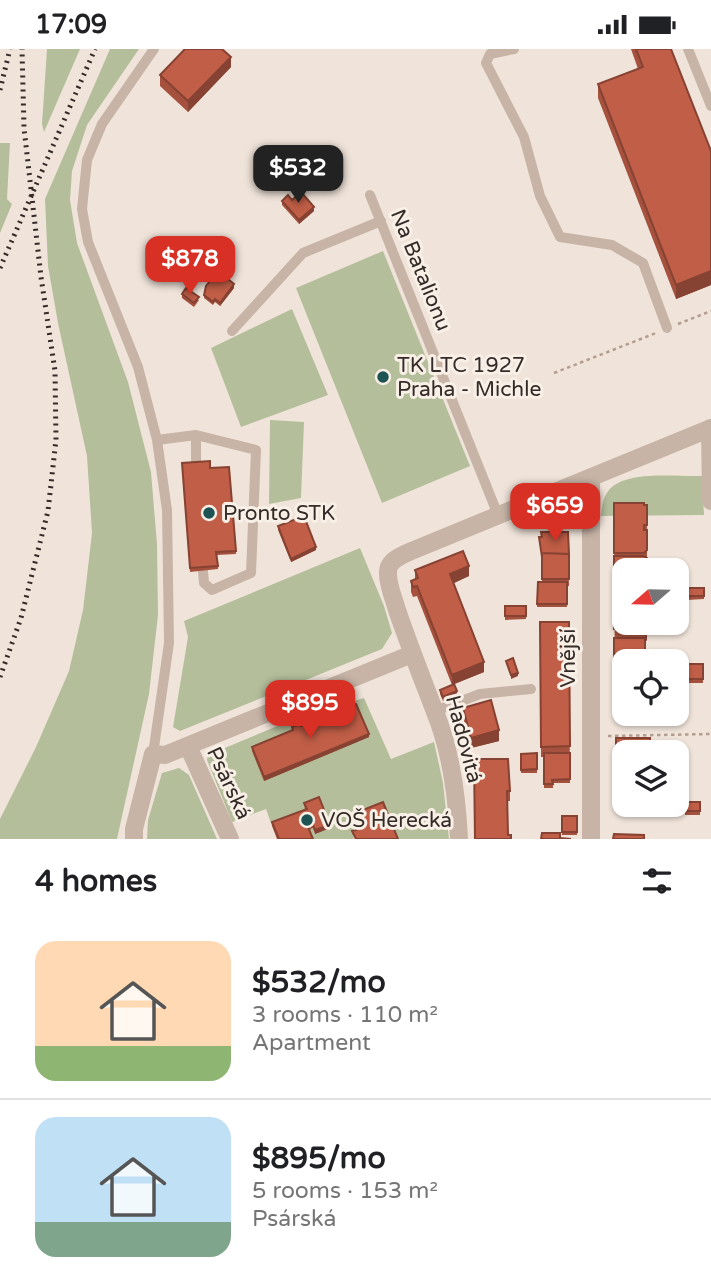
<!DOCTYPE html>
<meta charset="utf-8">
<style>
body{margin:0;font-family:"Varela Round",sans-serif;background:#f2f2f2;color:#202124;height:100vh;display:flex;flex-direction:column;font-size:26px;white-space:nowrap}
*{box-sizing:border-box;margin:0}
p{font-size:23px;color:#757577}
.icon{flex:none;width:38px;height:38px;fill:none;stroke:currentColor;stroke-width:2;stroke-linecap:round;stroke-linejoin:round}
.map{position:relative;height:790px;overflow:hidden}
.drawer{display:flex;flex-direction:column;background:#fff;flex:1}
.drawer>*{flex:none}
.needle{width:46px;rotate:250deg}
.tools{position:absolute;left:612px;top:509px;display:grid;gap:14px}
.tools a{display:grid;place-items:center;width:77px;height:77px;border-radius:14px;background:#fff;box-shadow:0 2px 5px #0004;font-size:35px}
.price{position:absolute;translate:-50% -60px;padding:0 16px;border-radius:14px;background:#d93025;color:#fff;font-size:23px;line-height:46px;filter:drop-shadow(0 2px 4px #0008)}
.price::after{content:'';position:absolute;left:50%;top:42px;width:21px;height:16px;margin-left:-10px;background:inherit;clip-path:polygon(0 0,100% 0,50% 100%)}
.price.selected{background:#222;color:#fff}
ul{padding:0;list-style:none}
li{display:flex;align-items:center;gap:21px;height:175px;padding:0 35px}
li+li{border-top:2px solid #e0e0e0}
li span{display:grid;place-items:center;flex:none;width:196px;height:140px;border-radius:21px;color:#555}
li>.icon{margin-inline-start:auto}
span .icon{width:84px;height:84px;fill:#fffc;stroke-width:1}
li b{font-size:30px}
h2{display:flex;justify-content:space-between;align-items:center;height:84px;padding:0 35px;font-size:30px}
.status{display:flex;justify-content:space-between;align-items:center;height:49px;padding:0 35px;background:#fff;direction:ltr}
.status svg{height:19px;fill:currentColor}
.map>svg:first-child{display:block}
.green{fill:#b4be9b}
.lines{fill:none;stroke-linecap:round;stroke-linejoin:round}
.path{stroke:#b39d91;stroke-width:2.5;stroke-dasharray:3.5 3.5;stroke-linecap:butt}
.service{stroke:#c7b4a6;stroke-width:10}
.minor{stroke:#c7b4a6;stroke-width:18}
.rail{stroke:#342a27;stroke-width:5;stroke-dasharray:2 5;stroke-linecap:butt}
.wall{fill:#a5513d}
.shaded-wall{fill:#864232}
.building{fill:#c05e47;stroke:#864232;stroke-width:2}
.poi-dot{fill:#1e5353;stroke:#f8efe6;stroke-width:2.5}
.labels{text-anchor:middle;stroke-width:6;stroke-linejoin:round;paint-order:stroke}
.street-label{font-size:21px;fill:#342a27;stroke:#f8efe6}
.poi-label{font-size:21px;fill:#342a27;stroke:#f8efe6;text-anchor:start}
</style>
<div class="status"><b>17:09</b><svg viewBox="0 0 49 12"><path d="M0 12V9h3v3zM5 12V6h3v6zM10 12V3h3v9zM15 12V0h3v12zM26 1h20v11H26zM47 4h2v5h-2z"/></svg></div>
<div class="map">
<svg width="711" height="790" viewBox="0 0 711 790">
<rect width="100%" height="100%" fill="#f0e4da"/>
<!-- green -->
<path class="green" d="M47,0H80L44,83L42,75Z
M110,0H139L87,76L72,122L70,151L77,194L128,333L151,423L157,495L158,566L149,645L117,790H0V770L36,698L69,622L83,561L92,484L87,407L58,274L48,217L45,150Z
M0,94H10L7,150L12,155L0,184Z
M383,202L470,417L382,454L296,239Z
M292,260L328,346L241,378L211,299Z
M270,371L304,373L301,449L269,455Z
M702,427L704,466L601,467C602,458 603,448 609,441C626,421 677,428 702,427Z
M360,499L384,557L392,584L382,600L180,682L173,678L188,588L184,572Z
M352,646L354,652L364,649L391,710L434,693L443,734L449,790H396L352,774L349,776L350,779L353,778L356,784L353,786L354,790H311L308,781L313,779L306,762L279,771L280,774L272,777L266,760L232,773L207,711L208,706Z
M179,719L189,726L217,790H147L148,771L162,724Z"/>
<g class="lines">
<!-- path -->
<path class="path" d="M678,275L711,262
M554,324L656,284
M608,687L711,685"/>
<!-- service -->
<path class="service" d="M514,0L490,5L486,14L524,88L540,147L560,188L612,196L643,214L667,279
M688,0L711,57
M370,146L498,466
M232,282L303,204L381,172
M157,391L196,386L256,401L251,524L212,541L204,534L203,522
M196,417V386
M435,662L480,645L531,640
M153,705L169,594L167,461L157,391L138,318L88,193L82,160L87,111L102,75L154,0"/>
<!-- minor -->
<path class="minor" d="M710,379L711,452
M591,428V790
M188,697L230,790
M134,790V780L153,705L165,706L412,605
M459,790C457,748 451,702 435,663C422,629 409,596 397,561C394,550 388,537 388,525C387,512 399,508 409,503L711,379"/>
<!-- rail -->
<path class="rail" d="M0,41L10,0
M0,219L95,0
M0,628L21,569L48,462L56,391L55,322L41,228L24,79L22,0"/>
</g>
<!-- wall -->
<path class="wall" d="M631,0H671L711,102V236L676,250L598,49V35L638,20Z
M231,18L188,63L160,37V26Z
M292,151L314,162L299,175L282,156V152Z
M234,239L220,257L215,253L213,256L204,249V246Z
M182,245L199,251L194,258L182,249Z
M182,414L210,419L229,418L236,505L217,506L218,520L190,523Z
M614,454L647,456V522H625L647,574V591L625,612V665H648V667H645V669H615Z
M278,477L316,501L291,513L278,481Z
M568,483L569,537H567V558H537L538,533H542V511L539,488Z
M415,521L469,527L453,534L484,623L454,635L457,646L443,652L440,645V641L452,636L417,547L413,548L411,543V532L415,530Z
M687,539H704V550L687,551Z
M505,557H526V570L505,571Z
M540,573H569L570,734H553V739H544V708H541Z
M688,615H703V634H688Z
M463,659L499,692L471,699L463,669Z
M301,677L369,688L264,732L252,702V698L292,681V678Z
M616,689L625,704V756H650V760H616Z
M537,704V724H521V705Z
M474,710L510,742V752H507L508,786L475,790Z
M685,753H700V766H685Z
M304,754L330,779L315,785L313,779L309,781L313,790H277L272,777V773L305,761Z
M562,767H577V786H562Z"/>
<!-- shaded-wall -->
<path class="shaded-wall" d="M231,8V18L188,63V52Z
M314,158V162L299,175V171Z
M711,222V236L676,250V236Z
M234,235V239L220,257V254Z
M316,498V501L291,513V510Z
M469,517V527L450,536V525Z
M647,577V591L645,593V579Z
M484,613V623L452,636V626Z
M518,624V627L511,630V626Z
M457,642V646L443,652V648Z
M499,681V692L471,699V689Z
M369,685V688L264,732V728Z
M330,776V779L315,785V781Z"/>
<!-- building -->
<path class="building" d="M185,0H222L231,8L188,52L160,26Z
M636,0H671L711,102V222L676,236L598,35L643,18Z
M301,143L314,158L299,171L282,152L288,146L292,151Z
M218,222L234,235L220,254L215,250L213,253L204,246L206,237Z
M186,239L199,248L194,254L182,245Z
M210,412V419L229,418L236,502L216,503L218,517L190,519L182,414Z
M614,454H644V456H647V476H644V481H647V501L644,504H614Z
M304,467L316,498L291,510L278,477Z
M541,483H568L569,505L542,504V508L539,488H542Z
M463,502L469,517L450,525L484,613L452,626L417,537L413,538L411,532L418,529L415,521Z
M542,504L569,505V530H542Z
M614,507H644L647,509V522H625V529H614V532Z
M614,529H625V574H647V577L645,579L614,580Z
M538,533H567V555H537Z
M687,539H704V547H687Z
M505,557H526V567H505Z
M540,573H569L570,697L541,698Z
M614,589H645V607L614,605Z
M614,605L647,607L648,612H625V656H615Z
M513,609L518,624L511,626L506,612Z
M688,615H703V630H688Z
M454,635L457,642L443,648L440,641Z
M491,651L499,681L471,689L463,659Z
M356,655L369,685L264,728L252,698L293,681L292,678L300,675L301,677Z
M616,689H650V693H654V704H625V747H616Z
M537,704V720L521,721V705Z
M544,704H570V730L552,731L553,735H544Z
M474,710H508L510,742H507L508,786H511V790H475Z
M319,748L330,776L315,781L313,776L308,778L313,790H279L272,773L307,760L304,754Z
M383,753L398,790H356L352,782L356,781L350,766Z
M685,753H700V762H685Z
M562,767H577V783H562Z
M542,784H560V789L571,790H541Z
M614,785L644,786V790H613Z"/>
<!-- markers -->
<g class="poi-dot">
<circle cx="383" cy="328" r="7"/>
<circle cx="209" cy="464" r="7"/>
<circle cx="307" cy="771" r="7"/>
</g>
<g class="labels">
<!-- street labels -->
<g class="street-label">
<text transform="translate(421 221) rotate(68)" y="7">Na Batalionu</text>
<text transform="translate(568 609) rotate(-90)" y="7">Vnější</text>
<text transform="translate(464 690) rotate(75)" y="7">Hadovitá</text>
<text transform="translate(229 734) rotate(65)" y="7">Psárská</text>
</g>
<!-- poi labels -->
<g class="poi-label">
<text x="397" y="323">TK LTC 1927<tspan x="397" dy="24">Praha - Michle</tspan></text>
<text x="223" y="471">Pronto STK</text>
<text x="321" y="778">VOŠ Herecká</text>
</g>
</g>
</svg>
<div class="tools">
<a><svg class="needle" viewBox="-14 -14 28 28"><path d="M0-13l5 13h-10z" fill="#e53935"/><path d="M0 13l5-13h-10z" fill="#757577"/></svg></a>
<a><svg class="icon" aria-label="locate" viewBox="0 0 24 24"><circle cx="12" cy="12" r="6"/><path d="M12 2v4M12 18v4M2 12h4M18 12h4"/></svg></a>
<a><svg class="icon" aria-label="layers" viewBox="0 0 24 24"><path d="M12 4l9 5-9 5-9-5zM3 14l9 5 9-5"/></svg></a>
</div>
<b class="price selected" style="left:298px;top:156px">$532</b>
<b class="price" style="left:190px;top:247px">$878</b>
<b class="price" style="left:555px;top:494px">$659</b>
<b class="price" style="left:310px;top:691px">$895</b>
</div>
<section class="drawer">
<h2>4 homes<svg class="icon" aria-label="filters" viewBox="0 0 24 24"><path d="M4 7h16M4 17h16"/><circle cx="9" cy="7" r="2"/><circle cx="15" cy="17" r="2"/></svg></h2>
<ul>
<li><span style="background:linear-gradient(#ffd9b3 75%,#8fb573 0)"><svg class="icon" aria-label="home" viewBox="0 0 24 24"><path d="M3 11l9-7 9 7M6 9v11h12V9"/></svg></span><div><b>$532/mo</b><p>3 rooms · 110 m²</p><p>Apartment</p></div></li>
<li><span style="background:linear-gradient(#bfe0f5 75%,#7fa58c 0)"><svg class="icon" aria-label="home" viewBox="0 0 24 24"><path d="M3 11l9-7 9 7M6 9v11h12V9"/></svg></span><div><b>$895/mo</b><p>5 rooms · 153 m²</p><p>Psárská</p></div></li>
</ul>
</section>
